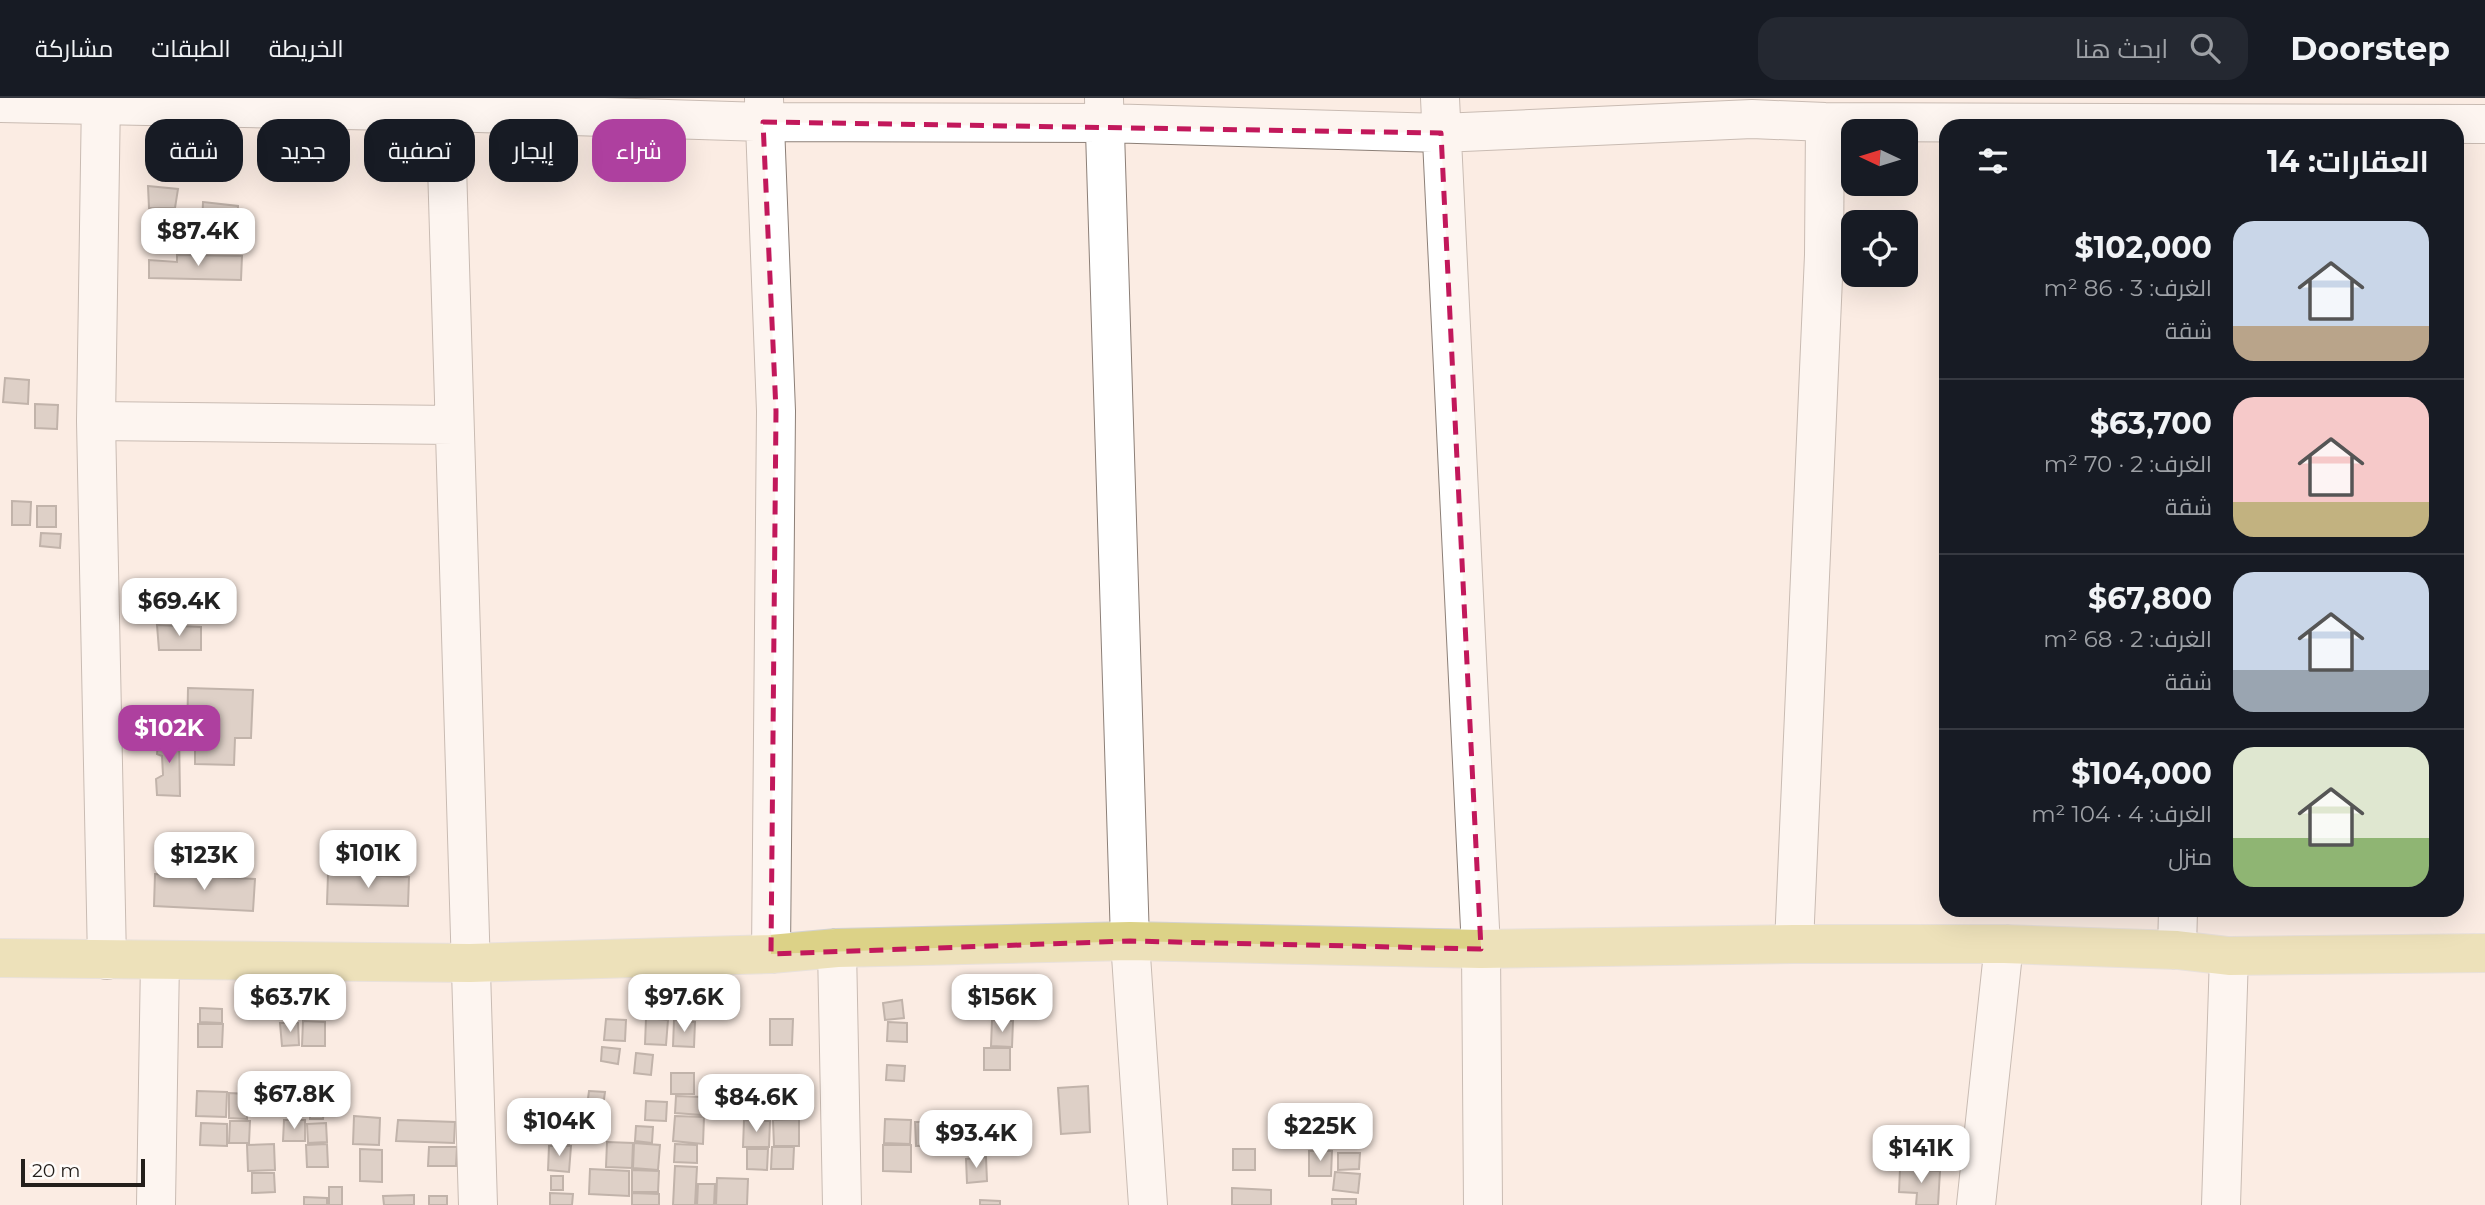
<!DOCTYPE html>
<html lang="ar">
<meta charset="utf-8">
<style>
body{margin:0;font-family:Montserrat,Cairo,sans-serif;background:#242831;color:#f1f3f6;direction:rtl;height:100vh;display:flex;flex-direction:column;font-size:26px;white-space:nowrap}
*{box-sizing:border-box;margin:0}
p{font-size:23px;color:#9ea1a6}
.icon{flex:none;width:38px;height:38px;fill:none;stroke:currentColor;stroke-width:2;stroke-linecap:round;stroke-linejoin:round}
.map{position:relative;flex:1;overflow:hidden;direction:ltr}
.side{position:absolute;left:1939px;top:21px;width:525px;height:798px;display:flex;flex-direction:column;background:#171b24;border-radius:21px;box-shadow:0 7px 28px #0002;direction:rtl}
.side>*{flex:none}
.top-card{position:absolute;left:21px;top:21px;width:665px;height:63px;direction:rtl;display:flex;gap:14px}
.needle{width:46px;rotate:274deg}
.controls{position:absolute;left:1841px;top:21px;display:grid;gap:14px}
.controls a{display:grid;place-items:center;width:77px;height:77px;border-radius:14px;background:#171b24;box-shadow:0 7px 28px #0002;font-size:35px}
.scale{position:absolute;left:21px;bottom:18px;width:124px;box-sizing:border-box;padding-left:7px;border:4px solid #241f1b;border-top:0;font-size:19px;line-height:24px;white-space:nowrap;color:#241f1b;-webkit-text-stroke:5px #fffcfa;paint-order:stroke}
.price{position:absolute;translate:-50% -60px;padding:0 16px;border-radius:14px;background:#fff;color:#222;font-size:23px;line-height:46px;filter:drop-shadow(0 2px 4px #0008)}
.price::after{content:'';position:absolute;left:50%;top:42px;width:21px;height:16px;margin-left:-10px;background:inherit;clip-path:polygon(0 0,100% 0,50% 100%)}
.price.current{background:#ae409f;color:#fff}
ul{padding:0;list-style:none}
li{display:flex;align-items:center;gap:21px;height:175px;padding:0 35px}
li+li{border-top:2px solid #363941}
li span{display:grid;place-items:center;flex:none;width:196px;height:140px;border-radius:21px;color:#555}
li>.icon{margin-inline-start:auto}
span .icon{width:84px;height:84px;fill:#fffc;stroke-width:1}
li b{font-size:30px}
h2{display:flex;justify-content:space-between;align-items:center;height:84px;padding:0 35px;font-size:30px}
.chip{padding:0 24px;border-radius:21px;background:#171b24;box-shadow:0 7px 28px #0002;font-size:24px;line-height:63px}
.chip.current{background:#ae409f;color:#fff}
header{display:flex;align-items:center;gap:42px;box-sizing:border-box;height:98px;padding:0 35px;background:#171b24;border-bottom:2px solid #363941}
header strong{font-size:33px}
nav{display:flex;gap:38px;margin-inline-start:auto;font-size:24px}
.search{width:490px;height:63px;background:#242831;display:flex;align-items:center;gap:18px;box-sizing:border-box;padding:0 24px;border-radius:21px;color:#9ea1a6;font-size:26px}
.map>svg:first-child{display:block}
.building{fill:#bbada4;stroke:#7a6d65;stroke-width:2}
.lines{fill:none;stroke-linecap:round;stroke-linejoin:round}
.minor-casing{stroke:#8c7f77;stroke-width:40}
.major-casing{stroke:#d3d2d1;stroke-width:40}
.minor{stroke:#fff;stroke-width:38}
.major{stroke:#dcd287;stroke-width:38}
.marked{fill:none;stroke:#c2185b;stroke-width:5;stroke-dasharray:14 9;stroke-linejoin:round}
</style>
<header>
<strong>Doorstep</strong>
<div class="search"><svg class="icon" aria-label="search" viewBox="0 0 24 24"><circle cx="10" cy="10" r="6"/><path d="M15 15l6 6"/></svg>ابحث هنا</div>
<nav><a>الخريطة</a><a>الطبقات</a><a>مشاركة</a></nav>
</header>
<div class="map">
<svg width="2485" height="1107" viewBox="0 0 2485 1107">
<rect width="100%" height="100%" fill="#fbece3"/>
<!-- building -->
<path class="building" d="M148,88L178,91L175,110H149Z
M203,104L238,108L237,131L202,129Z
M177,157L242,158L241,182L149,180V162L177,164Z
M5,280L29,282L28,306L3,304Z
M35,306L58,307L57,331L35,330Z
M12,403L31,404L30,427H12Z
M37,408H56V429H37Z
M41,435L61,436L60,450L40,448Z
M157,527L201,529V552H159Z
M188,590L253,592L251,640H235L234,667L195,666V644H187Z
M159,634L179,636L180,698L157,697L156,681L163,677L162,658L157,656Z
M155,776L255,781L253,813L154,808Z
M328,776L409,779L408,808L327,806Z
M902,902L904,920L885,922L883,905Z
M200,910L222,911V925L200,924Z
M646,920L668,922L666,947L645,946Z
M606,921L626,922L625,943L604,942Z
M770,921H793L792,947H770Z
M674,922L695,924L694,949L673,948Z
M992,922L1013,923L1012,949L991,948Z
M303,923L325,924V948H302Z
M888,924L907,925V944L887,943Z
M280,925H298L299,947L282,948Z
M198,926H223L222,949H198Z
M602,949L620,951L618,966L601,963Z
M984,950H1010V972H984Z
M636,955L653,957L651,977L634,975Z
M887,967L905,968L904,983L886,982Z
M671,975H694V996H671Z
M1088,988L1090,1034L1061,1036L1058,990Z
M197,993L227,994L226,1019L196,1018Z
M589,993L605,994L603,1009L587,1008Z
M229,995L248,996L247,1021L229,1020Z
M676,998L702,999V1017L675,1015Z
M310,1001L325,1002L323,1021H310Z
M646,1003L667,1004L666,1023L645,1022Z
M545,1014L571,1016L569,1046L543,1044Z
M354,1018L380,1020L379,1047L353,1046Z
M675,1018L704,1019L703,1046L673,1043Z
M989,1018H1008V1024H1026V1042H1011V1052H990Z
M799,1021V1048H774L773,1022Z
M885,1021L911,1022L910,1046L884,1045Z
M284,1022H305V1043H283Z
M398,1022L455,1024L454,1045L396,1043Z
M744,1022L770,1023L769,1049H743Z
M230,1023H250L249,1045H229Z
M915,1024H943L942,1047L916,1048Z
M201,1025L227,1026V1048L200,1047Z
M326,1025L327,1044L308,1045L307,1026Z
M636,1028L653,1029L652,1045L635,1043Z
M607,1044L633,1045L632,1070L606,1069Z
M634,1045L660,1047L658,1072L633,1070Z
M274,1046L275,1072L248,1073L247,1047Z
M327,1046L328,1069H307L306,1047Z
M675,1046L697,1047V1065L674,1064Z
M883,1047H911V1074L883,1073Z
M549,1048H571L569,1074L548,1072Z
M429,1049H457L456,1068H428Z
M772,1049H794L793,1071H771Z
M360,1051L382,1052V1084L360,1083Z
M747,1051H768L767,1072L747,1071Z
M1233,1051H1255V1072H1233Z
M1309,1053H1332L1331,1078H1309Z
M1338,1055H1360L1359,1071L1338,1072Z
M986,1059L987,1083L967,1085L966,1061Z
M675,1068L697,1069L695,1107H673Z
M590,1071L629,1073V1098L589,1096Z
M1900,1071L1940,1073L1938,1107H1916L1917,1095L1899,1094Z
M632,1072L659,1073L658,1094H632Z
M1335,1074L1360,1076L1358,1095L1333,1092Z
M252,1075H274L275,1094L252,1095Z
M551,1078H563V1092H551Z
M717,1080L748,1081L747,1107H716Z
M698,1086H715L714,1107H697Z
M329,1089H342V1107H329Z
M1232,1090L1271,1092V1107H1232Z
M550,1095L573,1096L572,1107H550Z
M632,1095L659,1096V1107H632Z
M414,1097V1107H384L383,1098Z
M429,1098H447V1107H429Z
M304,1099L327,1100V1107H304Z
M1332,1101H1356V1107H1332Z
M980,1102L1000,1103V1107H980Z"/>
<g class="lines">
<!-- minor casing -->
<g class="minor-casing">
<path id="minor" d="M101,0L96,323L107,862
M445,0L478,1107
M1440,0L1481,851L1483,1107
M764,1L776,313L771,856
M1104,1L1130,843L1148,1107
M0,5L445,14L763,24L1104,25L1441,35L1752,21L1825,24L2485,26
M96,323L453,327
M1794,846L1824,157L1825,24
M837,850L842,1107
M2177,852L2178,812
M156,1107L160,862
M1976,1107L2004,846
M2221,1107L2229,858"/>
</g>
<!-- major casing -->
<g class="major-casing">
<path id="major" d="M0,860L470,865L771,856L837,850L1130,843L1481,851L1794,846H2004L2177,852L2229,858L2485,855"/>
</g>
<!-- minor -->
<use href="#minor" class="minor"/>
<!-- major -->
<use href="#major" class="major"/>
</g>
<!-- marked area -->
<path d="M0 0H2485V1107H0ZM763,24L1441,35L1481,851L1130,843L771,856L776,313Z" fill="#fbece3" fill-opacity=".55" fill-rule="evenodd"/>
<path class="marked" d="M763,24L1441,35L1481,851L1130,843L771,856L776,313Z"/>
</svg>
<div class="controls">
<a><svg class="needle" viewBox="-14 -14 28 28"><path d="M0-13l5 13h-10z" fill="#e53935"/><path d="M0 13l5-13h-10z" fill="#9ea1a6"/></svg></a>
<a><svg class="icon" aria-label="locate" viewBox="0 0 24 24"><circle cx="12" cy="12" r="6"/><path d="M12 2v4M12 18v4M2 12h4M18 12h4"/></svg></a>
</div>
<div class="scale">20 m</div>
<b class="price" style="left:198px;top:170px">$87.4K</b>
<b class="price" style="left:179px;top:540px">$69.4K</b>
<b class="price current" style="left:169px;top:667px">$102K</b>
<b class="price" style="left:368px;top:792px">$101K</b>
<b class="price" style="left:204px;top:794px">$123K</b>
<b class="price" style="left:290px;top:936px">$63.7K</b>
<b class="price" style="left:684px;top:936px">$97.6K</b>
<b class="price" style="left:1002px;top:936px">$156K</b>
<b class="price" style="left:294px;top:1033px">$67.8K</b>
<b class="price" style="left:756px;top:1036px">$84.6K</b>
<b class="price" style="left:559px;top:1060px">$104K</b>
<b class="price" style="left:1320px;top:1065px">$225K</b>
<b class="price" style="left:976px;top:1072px">$93.4K</b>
<b class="price" style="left:1921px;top:1087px">$141K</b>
<div class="top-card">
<a class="chip current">شراء</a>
<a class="chip">إيجار</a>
<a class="chip">تصفية</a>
<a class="chip">جديد</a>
<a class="chip">شقة</a>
</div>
<section class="side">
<h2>العقارات: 14<svg class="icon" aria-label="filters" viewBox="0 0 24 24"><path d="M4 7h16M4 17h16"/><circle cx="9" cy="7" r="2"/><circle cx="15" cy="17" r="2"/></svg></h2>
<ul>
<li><span style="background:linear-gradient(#c9d6e8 75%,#b9a48a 0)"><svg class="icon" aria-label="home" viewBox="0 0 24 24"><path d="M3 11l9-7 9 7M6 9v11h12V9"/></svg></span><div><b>$102,000</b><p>الغرف: 3 · 86 m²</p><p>شقة</p></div></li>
<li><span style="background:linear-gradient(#f6c9c9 75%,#c2b280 0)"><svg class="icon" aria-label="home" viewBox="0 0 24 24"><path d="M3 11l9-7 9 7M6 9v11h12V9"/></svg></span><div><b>$63,700</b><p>الغرف: 2 · 70 m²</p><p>شقة</p></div></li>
<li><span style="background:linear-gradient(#c9d6e8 70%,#9aa5b1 0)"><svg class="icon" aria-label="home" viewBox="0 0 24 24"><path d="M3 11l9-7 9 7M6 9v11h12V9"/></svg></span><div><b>$67,800</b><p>الغرف: 2 · 68 m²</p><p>شقة</p></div></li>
<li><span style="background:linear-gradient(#dfe7d0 65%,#8fb573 0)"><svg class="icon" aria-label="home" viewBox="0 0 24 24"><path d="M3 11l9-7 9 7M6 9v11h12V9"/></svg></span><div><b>$104,000</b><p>الغرف: 4 · 104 m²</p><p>منزل</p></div></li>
</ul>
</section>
</div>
